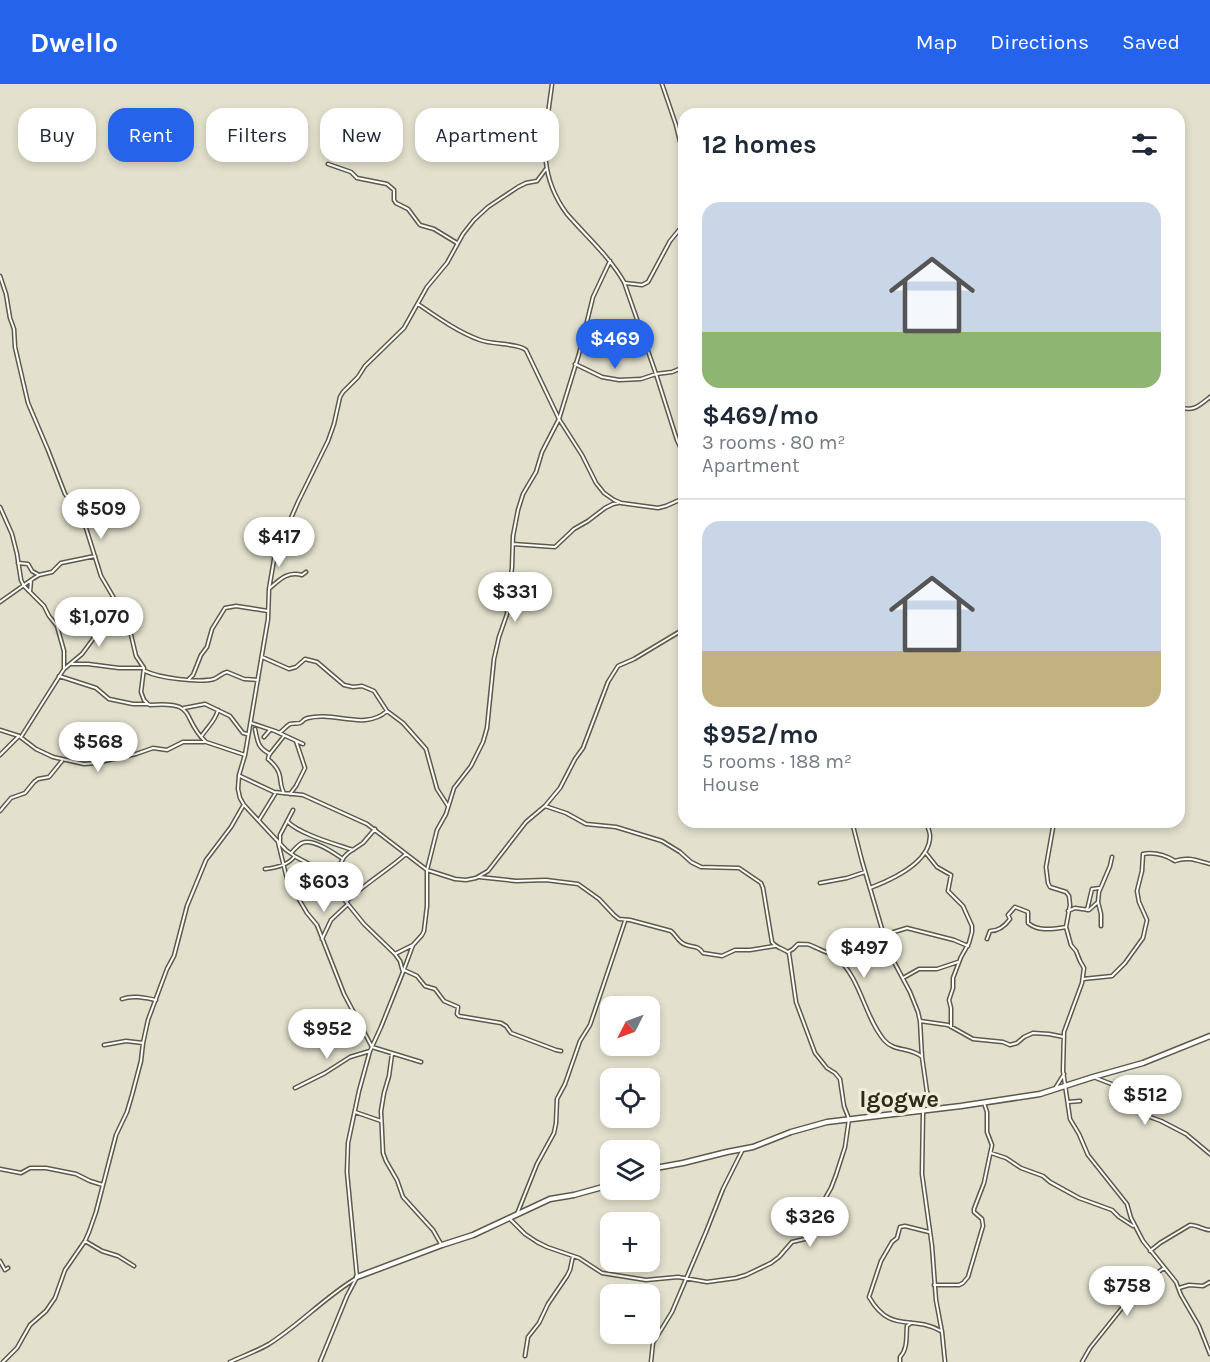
<!DOCTYPE html>
<meta charset="utf-8">
<style>
body{margin:0;font-family:Karla,sans-serif;background:#f2f2f3;color:#1f2937;height:100vh;display:flex;flex-direction:column;font-size:22px;white-space:nowrap}
*{box-sizing:border-box;margin:0}
p{font-size:20px;color:#747a83}
.icon{flex:none;width:33px;height:33px;fill:none;stroke:currentColor;stroke-width:2;stroke-linecap:round;stroke-linejoin:round}
.map{position:relative;flex:1;overflow:hidden}
.drawer{position:absolute;left:678px;top:24px;width:507px;height:720px;display:flex;flex-direction:column;background:#fff;border-radius:18px;box-shadow:0 3px 9px #0003}
.drawer>*{flex:none}
.guide{position:absolute;left:18px;top:24px;width:570px;height:54px;display:flex;gap:12px}
.needle{width:39px;rotate:228deg}
.tools{position:absolute;left:600px;top:912px;display:grid;gap:12px}
.tools a{display:grid;place-items:center;width:60px;height:60px;border-radius:12px;background:#fff;box-shadow:0 3px 9px #0003;font-size:30px}
.price{position:absolute;translate:-50% -51px;padding:0 14px;border-radius:21px;background:#fff;color:#222;font-size:20px;line-height:39px;filter:drop-shadow(0 2px 3px #0008)}
.price::after{content:'';position:absolute;left:50%;top:36px;width:18px;height:14px;margin-left:-9px;background:inherit;clip-path:polygon(0 0,100% 0,50% 100%)}
.price.current{background:#2563eb;color:#fff}
ul{padding:0;list-style:none}
li{display:grid;align-content:center;gap:12px;height:318px;padding:0 24px}
li+li{border-top:2px solid #e0e1e3}
li span{display:grid;place-items:center;height:186px;border-radius:18px;color:#555}
li>.icon{margin-inline-start:auto}
span .icon{width:108px;height:108px;fill:#fffc;stroke-width:1}
li b{font-size:26px}
h2{display:flex;justify-content:space-between;align-items:center;height:72px;padding:0 24px;font-size:26px}
.tag{padding:0 21px;border-radius:18px;background:#fff;box-shadow:0 3px 9px #0003;font-size:21px;line-height:54px}
.tag.current{background:#2563eb;color:#fff}
header{display:flex;align-items:center;gap:36px;box-sizing:border-box;height:84px;padding:0 30px;background:#2563eb;color:#fff}
header strong{font-size:28px}
nav{display:flex;gap:33px;margin-inline-start:auto;font-size:21px}
.map>svg:first-child{display:block}
.lines{fill:none;stroke-linecap:round;stroke-linejoin:round}
.street-casing{stroke:#5c5a49;stroke-width:5}
.secondary-casing{stroke:#5c5a49;stroke-width:7}
.street{stroke:#fff;stroke-width:2}
.secondary{stroke:#fff;stroke-width:4}
.labels{text-anchor:middle;stroke-width:6;stroke-linejoin:round;paint-order:stroke}
.quarter-label{font-size:24px;font-weight:bold;fill:#2d2b1c;stroke:#f0eeda}
</style>
<header>
<strong>Dwello</strong>
<nav><a>Map</a><a>Directions</a><a>Saved</a></nav>
</header>
<div class="map">
<svg width="1210" height="1278" viewBox="0 0 1210 1278">
<rect width="100%" height="100%" fill="#e3e1cd"/>
<g class="lines">
<!-- street casing -->
<g class="street-casing">
<path id="street" d="M552,0C546,49 535,87 567,130C586,152 610,173 624,198L656,290L677,356L684,371
M662,0L676,41L684,74
M328,80L351,88L357,94L387,100L394,106V116L396,119L408,125L420,141L434,145L457,159
M0,192L6,210L10,234L14,245L15,263L28,319L48,366L65,410L77,425L85,441L101,492L128,538L136,572L144,584L141,608L144,616L148,620L150,621C199,617 180,634 206,658L245,671
M625,199L642,201L648,198L670,157L684,140
M418,220C437,233 458,248 480,256C493,261 518,259 526,266L559,335L582,371L596,399L604,409L614,416L621,419L658,424L666,422L684,414
M575,280L602,293L619,296L641,295L656,290L672,288L684,283
M1179,323C1193,328 1199,322 1210,313
M0,423L12,450L17,470L21,496L24,502L44,522L49,532L57,542L64,567V585L21,653
M513,460L555,463L574,445L588,437L605,424L613,420L618,419
M18,479L28,480L32,487L39,491
M270,504C280,495 288,487 302,491L306,488
M30,508L31,496
M0,518L34,494L39,491L52,488L61,479L95,472
M262,573L289,585L296,583L305,575L317,578L344,601L353,603L362,602L374,607L387,627L403,639L426,665L437,705L448,722
M72,580H88L119,584H143
M64,585L82,570L110,532L120,525
M145,587C159,594 199,599 214,595C219,593 222,589 227,588L244,595L258,596
M59,592L96,604L109,615L133,620H148
M189,595L193,591L201,571L207,563L212,545L225,524L236,522L268,527
M184,624L205,620L230,632L243,649L247,650
M251,639L275,647L303,660
M255,645C258,658 257,663 270,670
M0,646L19,652L36,665L53,673L84,680L96,679L136,670L153,664L167,666L183,658H204
M279,649C283,647 286,642 290,640C293,639 297,640 300,639C306,636 301,636 308,634C334,627 365,647 387,627
M284,652L269,671L268,675C274,680 279,685 280,693C281,700 281,704 284,709
M201,653C207,643 215,638 218,626
M264,653L270,646
M0,671L19,652
M240,692L274,708L303,711L367,740L427,786L455,795L466,796L476,794L488,787L526,738L545,722L560,704L575,675L583,664L608,598L618,582L634,575L684,545
M290,710L296,702L305,684L296,657
M0,727L11,714L25,709L34,698L38,695L49,693L62,677
M259,736L275,710
M287,737C299,750 335,760 353,766
M852,738L862,777L887,862L893,876L910,908L918,928L920,937L922,973L927,1008L936,1024
M1054,738L1046,783L1048,799L1050,803L1066,808L1069,812L1070,821L1066,843L1071,861L1076,867L1080,877L1084,884L1082,899L1064,948L1063,987L1070,1035L1079,1050L1088,1071L1127,1120L1131,1134L1143,1157L1176,1198L1181,1211L1199,1242L1210,1270
M278,758L287,795L307,829L317,841L344,910L372,963L421,978
M280,760V751L293,726
M925,768L937,783L951,791L948,807L963,822L972,842V848L969,859L961,873L953,894V904L949,916L951,924V943
M291,769C294,766 298,761 302,759C313,754 334,769 343,775
M265,785C275,784 288,781 294,773
M479,793L516,797L546,796L578,800L599,815L614,831L619,835L630,836L671,847C675,850 677,855 681,858C689,865 697,859 703,869L722,872L735,866H750L775,862
M331,797L344,773L348,769L363,759L375,745
M820,799L847,794L865,788
M870,804C891,796 930,779 930,752C930,747 927,742 926,738
M346,818C364,800 387,787 406,770
M1098,818L1101,830V842
M1087,826L1092,805L1100,804
M1068,827L1075,824L1089,826L1098,818L1099,808L1110,782L1112,773
M884,851L907,844L954,856L968,862
M322,855L331,836L348,820
M987,855L990,847C998,847 1005,842 1010,835L1008,831L1015,823L1028,828V839C1039,848 1053,845 1066,843
M788,868L793,865L798,860C812,860 807,860 819,865C824,868 831,869 836,873C861,894 864,932 884,956C894,968 911,963 922,973
M395,870L413,861
M404,886L417,892L425,902L435,905L444,917L458,923L457,930L459,932L501,939L506,942L511,949L556,966L561,967
M403,888L413,861L422,851L424,847L427,822V786L437,746L446,730L454,704L471,682L483,658L487,644L494,575L499,553L507,530L512,483L513,452L518,426L523,410L536,388L542,368L559,335L579,270L593,213L610,177
M903,894L919,885H937L958,878
M1083,895L1112,892L1125,879L1143,854L1147,836L1139,818L1137,807L1142,787L1143,770C1154,768 1165,771 1175,777C1188,772 1198,777 1210,780
M122,915C133,911 145,914 156,916
M920,937L948,941L973,955L1003,958L1010,961L1017,959L1024,953L1033,949L1049,950L1064,953
M104,961L126,957L143,959
M392,970L389,992L384,1009L381,1027L383,1069L386,1077L397,1096L403,1113L433,1146L441,1160
M1096,994L1114,1001L1140,1026L1150,1033L1161,1037L1186,1050L1210,1070
M1056,1003L1064,990
M295,1004L325,989L350,973L370,967
M1068,1018L1080,1017
M355,1028L381,1037
M923,1028L922,1090L932,1162L936,1216L942,1248L945,1278
M991,1069L1006,1074L1021,1084L1043,1092L1050,1098L1079,1114L1112,1126L1119,1133L1133,1142
M0,1085L21,1089L30,1084H46L76,1090L90,1097L103,1101
M517,1130L537,1080L554,1049L556,1039L557,1015L565,1000L580,957L590,941L625,837
M509,1134L525,1150L537,1158L547,1163L579,1174L602,1189L646,1196L678,1193L707,1198L736,1194L746,1191L771,1179L779,1173L792,1158L805,1155L809,1152L818,1127L831,1104L836,1091L845,1063L849,1035L844,1022L840,995L835,989L827,984L815,969L796,918L789,869C783,864 776,864 772,858L763,804L761,799L739,784L701,783L691,778L680,768L662,757L616,743L586,740L566,729L545,722
M929,1148L905,1142L900,1143L897,1154L892,1158L881,1177L869,1213C891,1251 912,1230 941,1247
M85,1157L102,1167L118,1172L134,1182
M1150,1167L1160,1159L1190,1141C1198,1141 1203,1146 1210,1146
M0,1177L5,1186L8,1184
M934,1201H959L963,1199L968,1193L983,1142L982,1135L974,1128V1125L984,1099L992,1061L987,1048V1028L984,1019
M1179,1204L1189,1201L1203,1202L1210,1198
M525,1272L528,1253L539,1239L548,1220L567,1192L570,1186L573,1172
M3,1278L17,1264L30,1241L46,1227L55,1214L65,1186L85,1157L89,1148L96,1128L116,1051L127,1028L132,1011L141,977L143,959L148,936L167,885L174,872L187,822L206,776L231,743L243,722
M230,1278C243,1272 257,1267 269,1260C299,1241 324,1214 355,1195
M320,1278L347,1212L357,1193L347,1088L348,1059L359,1007L370,967L381,943L403,888L400,877L395,870L364,840L326,793L311,781L296,773L286,766L244,721L240,714L238,705L239,691L245,671L268,535L269,505L276,464L284,450L298,418L328,357L334,340L340,313L343,308L358,293L365,282L404,244L427,203L447,179L463,150L474,136L488,123L518,103L526,99L537,97L546,85
M651,1278L653,1259L672,1228L706,1148L723,1105L742,1067
M900,1278V1273C908,1265 906,1252 907,1242L911,1239
M1082,1278L1090,1264L1122,1224L1142,1205L1150,1194L1164,1184"/>
</g>
<!-- secondary casing -->
<g class="secondary-casing">
<path id="secondary" d="M650,1085L683,1079L727,1068L753,1063L791,1048L827,1038L961,1022L1040,1010L1093,993L1143,979L1210,952
M357,1193L442,1161L473,1151L550,1115L574,1111L610,1101"/>
</g>
<!-- street -->
<use href="#street" class="street"/>
<!-- secondary -->
<use href="#secondary" class="secondary"/>
</g>
<g class="labels">
<!-- quarter labels -->
<g class="quarter-label">
<text x="899" y="1023">Igogwe</text>
</g>
</g>
</svg>
<div class="tools">
<a><svg class="needle" viewBox="-14 -14 28 28"><path d="M0-13l5 13h-10z" fill="#e53935"/><path d="M0 13l5-13h-10z" fill="#747a83"/></svg></a>
<a><svg class="icon" aria-label="locate" viewBox="0 0 24 24"><circle cx="12" cy="12" r="6"/><path d="M12 2v4M12 18v4M2 12h4M18 12h4"/></svg></a>
<a><svg class="icon" aria-label="layers" viewBox="0 0 24 24"><path d="M12 4l9 5-9 5-9-5zM3 14l9 5 9-5"/></svg></a>
<a>+</a>
<a>−</a>
</div>
<b class="price current" style="left:615px;top:286px">$469</b>
<b class="price" style="left:101px;top:456px">$509</b>
<b class="price" style="left:279px;top:484px">$417</b>
<b class="price" style="left:515px;top:539px">$331</b>
<b class="price" style="left:99px;top:564px">$1,070</b>
<b class="price" style="left:98px;top:689px">$568</b>
<b class="price" style="left:324px;top:829px">$603</b>
<b class="price" style="left:864px;top:895px">$497</b>
<b class="price" style="left:327px;top:976px">$952</b>
<b class="price" style="left:1145px;top:1042px">$512</b>
<b class="price" style="left:810px;top:1164px">$326</b>
<b class="price" style="left:1127px;top:1233px">$758</b>
<div class="guide">
<a class="tag">Buy</a>
<a class="tag current">Rent</a>
<a class="tag">Filters</a>
<a class="tag">New</a>
<a class="tag">Apartment</a>
</div>
<section class="drawer">
<h2>12 homes<svg class="icon" aria-label="filters" viewBox="0 0 24 24"><path d="M4 7h16M4 17h16"/><circle cx="9" cy="7" r="2"/><circle cx="15" cy="17" r="2"/></svg></h2>
<ul>
<li><span style="background:linear-gradient(#c9d6e8 70%,#8fb573 0)"><svg class="icon" aria-label="home" viewBox="0 0 24 24"><path d="M3 11l9-7 9 7M6 9v11h12V9"/></svg></span><div><b>$469/mo</b><p>3 rooms · 80 m²</p><p>Apartment</p></div></li>
<li><span style="background:linear-gradient(#c9d6e8 70%,#c2b280 0)"><svg class="icon" aria-label="home" viewBox="0 0 24 24"><path d="M3 11l9-7 9 7M6 9v11h12V9"/></svg></span><div><b>$952/mo</b><p>5 rooms · 188 m²</p><p>House</p></div></li>
</ul>
</section>
</div>
